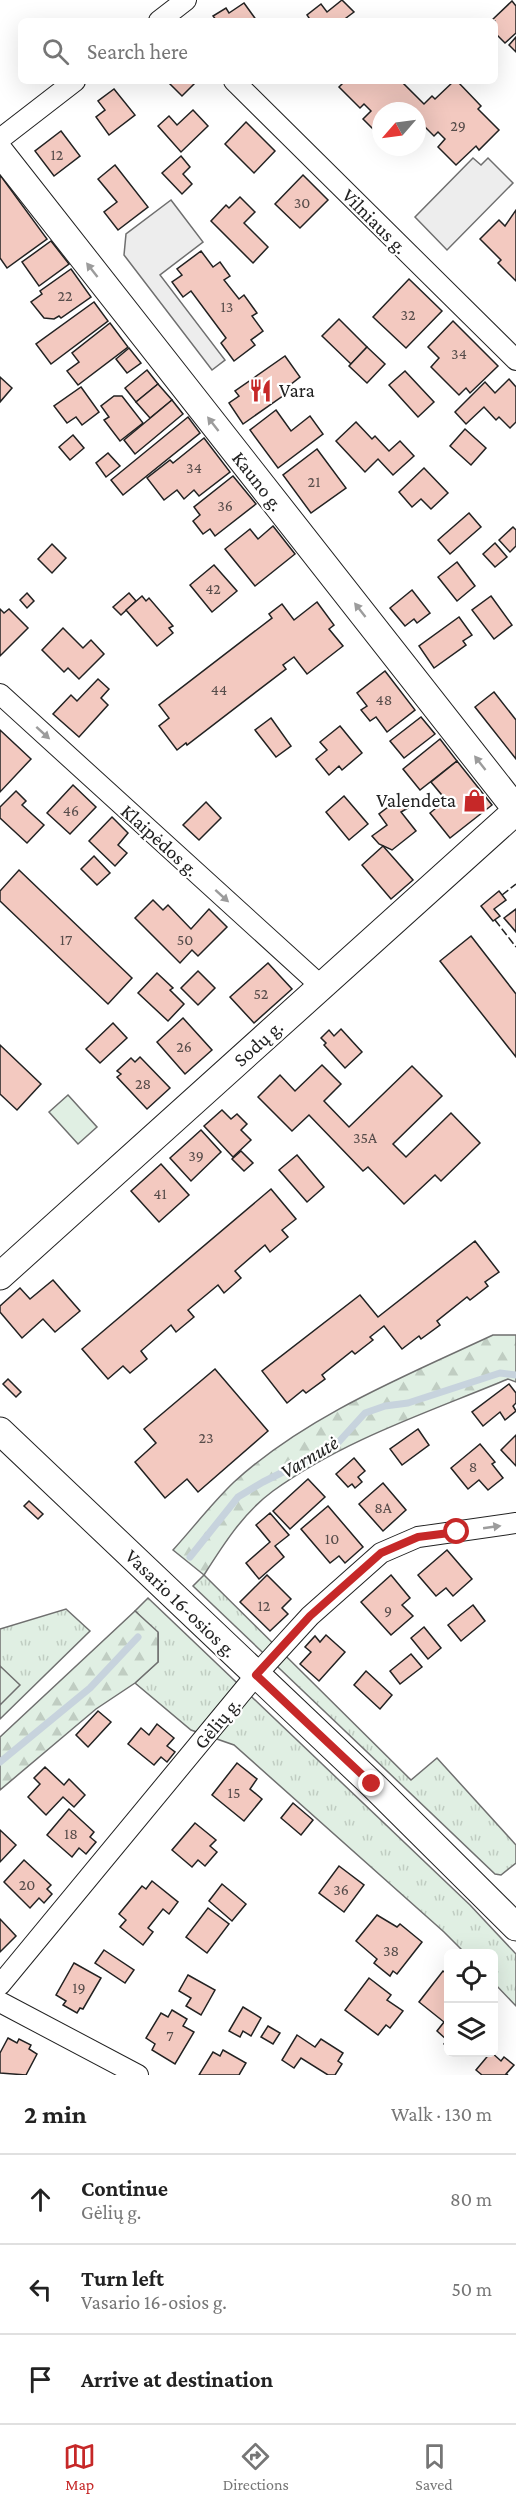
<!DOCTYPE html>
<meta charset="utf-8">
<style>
body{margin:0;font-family:"Crimson Pro",serif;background:#f2f2f2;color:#222}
.controls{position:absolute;right:18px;bottom:18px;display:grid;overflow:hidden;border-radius:9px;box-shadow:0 6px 24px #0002}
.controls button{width:54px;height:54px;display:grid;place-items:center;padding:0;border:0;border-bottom:2px solid #e0e0e0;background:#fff;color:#222;font:30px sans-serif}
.compass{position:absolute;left:372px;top:102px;width:54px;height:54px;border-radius:50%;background:#fff;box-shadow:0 6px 24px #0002;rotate:242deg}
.stop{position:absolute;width:18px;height:18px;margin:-14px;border:4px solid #c62828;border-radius:50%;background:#fff}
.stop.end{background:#c62828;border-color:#fff;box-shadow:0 2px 6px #0008}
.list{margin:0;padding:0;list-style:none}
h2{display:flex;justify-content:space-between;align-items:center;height:78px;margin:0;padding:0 24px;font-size:26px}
h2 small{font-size:20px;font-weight:400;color:#767676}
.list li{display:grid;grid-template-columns:39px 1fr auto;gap:18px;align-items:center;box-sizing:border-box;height:90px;padding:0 24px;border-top:2px solid #e0e0e0}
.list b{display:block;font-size:22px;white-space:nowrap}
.list p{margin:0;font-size:20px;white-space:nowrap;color:#767676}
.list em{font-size:20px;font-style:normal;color:#767676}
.icon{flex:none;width:33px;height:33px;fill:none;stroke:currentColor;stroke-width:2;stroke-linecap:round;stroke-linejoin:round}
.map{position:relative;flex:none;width:516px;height:2075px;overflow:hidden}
.search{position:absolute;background:#fff;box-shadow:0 6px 24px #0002;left:18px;right:18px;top:18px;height:66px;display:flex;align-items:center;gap:15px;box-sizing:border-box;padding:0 21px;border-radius:9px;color:#767676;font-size:22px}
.sheet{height:348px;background:#fff}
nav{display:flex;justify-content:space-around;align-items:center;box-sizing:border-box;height:84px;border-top:2px solid #e0e0e0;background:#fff;font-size:16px;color:#767676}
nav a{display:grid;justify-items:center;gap:3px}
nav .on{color:#c62828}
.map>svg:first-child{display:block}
.grass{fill:url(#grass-tufts);stroke:#6f6f6f;stroke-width:1.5}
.forest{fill:url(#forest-firs);stroke:#6f6f6f;stroke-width:1.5}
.park{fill:#e0efe3;stroke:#6f6f6f;stroke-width:1.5}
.parking{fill:#ededed;stroke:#6f6f6f;stroke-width:1.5}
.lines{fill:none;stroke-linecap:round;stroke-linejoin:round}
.stream{stroke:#c7d3dd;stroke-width:7}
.building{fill:#f3c9c0;stroke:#222;stroke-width:1.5}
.street-casing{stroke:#222;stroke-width:22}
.secondary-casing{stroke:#222;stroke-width:29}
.street{stroke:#fff;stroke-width:20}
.secondary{stroke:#fff;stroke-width:27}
.fence{stroke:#222;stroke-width:1.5;stroke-dasharray:8 3;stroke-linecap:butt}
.oneway{fill:#9c9c9c}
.route{stroke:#c62828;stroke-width:8}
.labels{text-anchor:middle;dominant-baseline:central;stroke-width:4.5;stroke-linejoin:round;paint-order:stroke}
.number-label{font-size:16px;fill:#564c4a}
.street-label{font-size:20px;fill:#222;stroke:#fff}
.poi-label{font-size:20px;fill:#222;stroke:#fff;text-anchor:start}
.water-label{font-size:21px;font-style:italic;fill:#222;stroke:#fff}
</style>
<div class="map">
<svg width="516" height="2075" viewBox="0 0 516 2075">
<defs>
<pattern id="grass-tufts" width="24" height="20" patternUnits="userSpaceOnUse" patternTransform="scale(1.5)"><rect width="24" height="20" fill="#e0efe3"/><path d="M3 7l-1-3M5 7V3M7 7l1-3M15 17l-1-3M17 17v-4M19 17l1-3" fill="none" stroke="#c0cdc2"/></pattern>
<pattern id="forest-firs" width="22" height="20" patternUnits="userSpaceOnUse" patternTransform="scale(1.5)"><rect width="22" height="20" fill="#e0efe3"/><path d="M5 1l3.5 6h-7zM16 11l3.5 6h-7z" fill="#c0cdc2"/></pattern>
</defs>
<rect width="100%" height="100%" fill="#fff"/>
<g class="grass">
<path d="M204,1575L411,1780L437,1758L516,1845V1863L501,1875L495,1874L193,1586Z"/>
<path d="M148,1598L470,1905L516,1954V2006L494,1983V1954L465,1953L444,1932L234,1745L191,1730L135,1683L158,1662V1633L135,1611Z"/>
<path d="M66,1609L90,1631L0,1719V1629Z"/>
</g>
<g class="forest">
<path d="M493,1335H516V1382L508,1379C429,1412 343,1440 273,1491C244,1512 223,1545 204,1575L173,1550C193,1528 212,1503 234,1482C306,1416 405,1376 493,1335Z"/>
<path d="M135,1611L158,1632V1662L135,1683L96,1709L0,1790V1737Z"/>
</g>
<g class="park">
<path d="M68,1095L97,1127L78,1144L49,1112Z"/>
<path d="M0,1666L20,1685L0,1705Z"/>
</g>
<g class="parking">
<path d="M473,158L481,165L488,158L513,183L447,250L415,217Z"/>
<path d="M171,200L203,242L160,275L225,360L212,370L124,255L126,234Z"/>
</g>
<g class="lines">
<g class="stream">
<path d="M190,1557L238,1497L263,1482L335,1446L365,1413L385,1406L408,1403L500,1373L516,1375"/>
<path d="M0,1762L90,1688L138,1637"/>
</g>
</g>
<g class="building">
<path d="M342,0L354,12L342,21H311L307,15L321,4L327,12Z"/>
<path d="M512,1L516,6V33L505,43L495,33V21H491Z"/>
<path d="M244,3L257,21H217L213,16L226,8L229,13Z"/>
<path d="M516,37V52L509,45Z"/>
<path d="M167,81H197L182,96Z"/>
<path d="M345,81H406L403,83L424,104L432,96L435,99L454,81H457L481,106L478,109L499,130L479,150L476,146L456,165L438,147L445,139L438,132L434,136L417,119V111H381V137L363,119L371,111L364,104L360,108L339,87Z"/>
<path d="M114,89L135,115L109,135L96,117L105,110L98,101Z"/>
<path d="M193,110L208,126L181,152L158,126L169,116L177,125Z"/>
<path d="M246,122L275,151L254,173L225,144Z"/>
<path d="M61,131L80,156L54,176L35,151Z"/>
<path d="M181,156L190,167L183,174L192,184L182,194L162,173Z"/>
<path d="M115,165L148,207L118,230L104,212L117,202L98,179Z"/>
<path d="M0,175L47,239L7,268L0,258Z"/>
<path d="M303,175L328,200L300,228L275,204Z"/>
<path d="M240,197L255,212L244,223L268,247L253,263L211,221L226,205L229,208Z"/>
<path d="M516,210V281L498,263L501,260L480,239L499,220L505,226Z"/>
<path d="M51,241L69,264L39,286L22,262Z"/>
<path d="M201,251L213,267L220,262L230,276L224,280L239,299L244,295L257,313L252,316L263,331L251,340L255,345L234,361L221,343L226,338L191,291L183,297L172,282L182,275L177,269Z"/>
<path d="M71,269L91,297L61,318L59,316L54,319L44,318L31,302L42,294L40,291Z"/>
<path d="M409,279L442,311L406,348L373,317Z"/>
<path d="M94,302L108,321L51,364L36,344Z"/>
<path d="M339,319L367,347L351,364L322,336Z"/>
<path d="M453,321L498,366L470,393L466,388L459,395L431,367L439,358L428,347Z"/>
<path d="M110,323L128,347L78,385L67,371L79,362L72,353Z"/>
<path d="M367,347L385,364L367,383L349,366Z"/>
<path d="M129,348L141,363L127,373L116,359Z"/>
<path d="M285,356L300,377L285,389L287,393L243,424L229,403L239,396L235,391Z"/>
<path d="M147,370L158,384L136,402L125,388Z"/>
<path d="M405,371L434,402L418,417L389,385Z"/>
<path d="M0,377L12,388L0,402Z"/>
<path d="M509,379L516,387V422L510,428L499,417L496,420L484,407L466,424L455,412L485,382L495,393Z"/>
<path d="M158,384L172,400L150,418L136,402Z"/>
<path d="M81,387L99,412L82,425L76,417L67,423L54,406Z"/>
<path d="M114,396H122L143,423L120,441L104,420L109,417L101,406Z"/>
<path d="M172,400L183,414L135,454L124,440Z"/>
<path d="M276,410L291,431L310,416L323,434L278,468L250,430Z"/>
<path d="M188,417L200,433L123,495L111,480Z"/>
<path d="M356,422L372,439L375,436L389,451L400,441L414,456L393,475L378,459L365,472L336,441Z"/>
<path d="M465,429L486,448L471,465L450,446Z"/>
<path d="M73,435L84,448L70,460L59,447Z"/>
<path d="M204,438L230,472L199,496L194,490L184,499L177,490L164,500L147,478L170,460L173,463Z"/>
<path d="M317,449L346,488L311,513L283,475Z"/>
<path d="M108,453L120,466L106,477L96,463Z"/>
<path d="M424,468L448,493L431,509L421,499L412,507L399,492Z"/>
<path d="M233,476L256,504L215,536L210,529L203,534L193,521L200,515L194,507Z"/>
<path d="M469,513L481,527L450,554L438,540Z"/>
<path d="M273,526L295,554L255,586L225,549L250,529L258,539Z"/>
<path d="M513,527L516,530V546L510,552L499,540Z"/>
<path d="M495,543L507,557L495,567L483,554Z"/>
<path d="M52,544L66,558L52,573L38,559Z"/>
<path d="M457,562L475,586L457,601L438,577Z"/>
<path d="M214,565L237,591L212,612L190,585Z"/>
<path d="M412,590L430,613L417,623L414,619L405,626L390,608Z"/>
<path d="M27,593L34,601L27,608L20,600Z"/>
<path d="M129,593L136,601L121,615L113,607Z"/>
<path d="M142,596L146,601L149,598L173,626L169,628L173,633L157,646L126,610Z"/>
<path d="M491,596L512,625L494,639L472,610Z"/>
<path d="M317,602L334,625L329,629L343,646L307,674L294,657L283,665L286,669L187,745L186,743L177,750L159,726L169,718L159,705L272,618L269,614L282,604L294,620Z"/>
<path d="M0,609L4,613L9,609L28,628L0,656Z"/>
<path d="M459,617L472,635L463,641L466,645L434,668L419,646Z"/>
<path d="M63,628L83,648L91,640L104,654L79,679L68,668L64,672L42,650Z"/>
<path d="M385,671L415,710L387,732L376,717L370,721L361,710L367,706L357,693Z"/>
<path d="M98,679L109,689L101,698L108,705L79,737L53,714L71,695L77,701Z"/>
<path d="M494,692L516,720V759L475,707Z"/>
<path d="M421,717L435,734L404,758L390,741Z"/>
<path d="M271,718L291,746L276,757L255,730Z"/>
<path d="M340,726L362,753L342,770L339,766L329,775L316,759L327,750L320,742Z"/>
<path d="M0,730L31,759L0,792Z"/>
<path d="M440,739L457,761L420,790L403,769Z"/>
<path d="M457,761L492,805L450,838L430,813L446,800L431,782Z"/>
<path d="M73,785L96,807L70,834L47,813Z"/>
<path d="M16,791L26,801L22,805L44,825L27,843L0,818V807Z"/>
<path d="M344,796L368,824L349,840L326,812Z"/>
<path d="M400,798L408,808L401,812L416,831L392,850L379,844L372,836L387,825L379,814Z"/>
<path d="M206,802L221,818L199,840L183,825Z"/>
<path d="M112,817L128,833L118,845L127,853L115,866L89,841Z"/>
<path d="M383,846L413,880L391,899L362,865Z"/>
<path d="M94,856L110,873L97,885L81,869Z"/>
<path d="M19,870L132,978L108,1004L0,901V891Z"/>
<path d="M499,891L506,900L494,909L500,916L493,921L481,906Z"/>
<path d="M153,900L163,910L168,905L191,929L209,909L227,927L198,956L192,950L180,963L135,918Z"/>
<path d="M516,909V932L504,918Z"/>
<path d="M471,936L516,994V1057L440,961Z"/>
<path d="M268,963L292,989L254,1023L230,997Z"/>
<path d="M198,971L215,988L198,1005L181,988Z"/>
<path d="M157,973L173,988L170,990L184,1004L168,1021L138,993Z"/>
<path d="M183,1018L212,1050L185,1074L157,1042Z"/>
<path d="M113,1023L127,1038L100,1063L86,1049Z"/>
<path d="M341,1029L362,1052L345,1068L324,1045L326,1043L321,1038L329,1030L334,1036Z"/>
<path d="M0,1045L41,1084L17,1110L0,1094Z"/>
<path d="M140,1057L170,1088L147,1109L117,1077L121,1074L117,1071L131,1058L135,1062Z"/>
<path d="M322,1065L341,1084L324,1101L349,1127L412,1066L442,1096L393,1144L406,1157L451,1113L480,1143L441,1181L435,1175L404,1204L368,1167L363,1171L309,1115L292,1131L258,1097L280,1075L295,1091Z"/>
<path d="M222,1110L231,1119L237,1114L247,1124L241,1130L251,1140L233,1157L204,1126Z"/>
<path d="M201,1130L221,1152L191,1181L170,1158Z"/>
<path d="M241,1151L253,1163L244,1171L232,1159Z"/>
<path d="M297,1155L324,1187L307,1202L279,1170Z"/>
<path d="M161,1164L189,1195L159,1222L131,1191Z"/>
<path d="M271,1189L296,1219L282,1230L288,1237L270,1252L265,1245L235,1271L241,1278L224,1293L218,1285L188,1310L194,1317L176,1332L171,1325L141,1351L147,1359L130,1373L123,1366L108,1379L82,1349Z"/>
<path d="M475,1241L499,1272L485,1282L488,1286L470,1300L467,1297L437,1321L440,1325L421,1339L419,1336L402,1349L384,1326L370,1337L373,1340L355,1354L352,1351L322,1375L325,1379L306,1393L303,1390L287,1403L262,1371L360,1295L378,1317Z"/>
<path d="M53,1280L80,1311L55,1332L43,1319L22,1338L0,1312V1306L20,1288L30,1299Z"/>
<path d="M215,1369L268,1431L198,1492L187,1479L165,1498L135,1462L156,1443L144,1429Z"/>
<path d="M8,1379L21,1392L16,1397L3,1384Z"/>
<path d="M509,1384L516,1393V1403L513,1406L516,1411L505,1420L500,1412L483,1426L472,1412Z"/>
<path d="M418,1429L429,1445L402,1465L390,1449Z"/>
<path d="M516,1435V1466L501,1450Z"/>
<path d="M480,1444L495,1462L492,1464L503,1478L488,1490L479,1480L468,1489L451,1468Z"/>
<path d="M354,1458L365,1471L358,1477L362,1482L355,1488L352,1484L348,1487L336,1474Z"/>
<path d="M308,1479L325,1497L290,1529L273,1511Z"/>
<path d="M383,1483L406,1510L383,1531L359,1504Z"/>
<path d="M29,1501L43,1514L38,1519L24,1506Z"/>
<path d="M328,1506L363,1547L345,1563L339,1556L330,1563L301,1529Z"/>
<path d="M270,1513L289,1535L275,1546L284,1557L259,1579L246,1563L270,1542L256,1525Z"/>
<path d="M447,1550L472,1579L453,1596L446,1588L436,1596L418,1575Z"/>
<path d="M267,1575L291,1599L282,1608L288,1614L270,1631L240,1602Z"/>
<path d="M391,1575L410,1598L402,1605L413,1616L391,1635L361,1602Z"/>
<path d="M473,1605L485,1621L461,1641L448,1625Z"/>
<path d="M424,1627L441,1648L428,1659L411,1638Z"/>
<path d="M326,1635L345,1652L319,1681L300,1664L311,1652L305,1647L315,1636L320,1642Z"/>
<path d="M411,1654L422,1667L400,1684L390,1671Z"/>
<path d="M366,1671L392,1695L380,1709L354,1685Z"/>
<path d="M98,1711L111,1722L88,1747L76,1735Z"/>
<path d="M157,1724L174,1738L167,1746L175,1752L167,1762L161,1757L154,1765L128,1744L141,1728L149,1735Z"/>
<path d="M237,1763L257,1779L250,1789L262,1799L244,1821L212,1795Z"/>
<path d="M45,1767L64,1785L69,1779L85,1795L74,1807L63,1797L46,1815L28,1797L40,1784L34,1778Z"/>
<path d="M293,1803L313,1820L301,1835L281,1818Z"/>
<path d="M69,1809L94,1832L90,1837L96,1842L86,1854L79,1848L72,1857L47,1835Z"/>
<path d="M195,1823L216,1840L210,1846L217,1852L205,1866L198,1860L192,1867L172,1850Z"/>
<path d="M0,1830L16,1845L0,1862Z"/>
<path d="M24,1860L51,1885L47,1889L52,1894L44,1903L39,1898L30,1908L4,1882Z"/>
<path d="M339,1866L364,1885L344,1912L319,1893Z"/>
<path d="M152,1881L178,1902L169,1914L163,1909L148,1928L153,1932L143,1945L120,1927L126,1920L119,1914L142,1886L146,1889Z"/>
<path d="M222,1884L246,1904L232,1921L209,1901Z"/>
<path d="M208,1908L229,1924L207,1953L186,1937Z"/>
<path d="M377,1915L397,1927L400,1924L422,1942L397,1974L393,1971L390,1976L374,1963L377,1959L356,1941Z"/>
<path d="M0,1919L16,1936L0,1952Z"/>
<path d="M104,1950L134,1970L125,1983L95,1963Z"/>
<path d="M74,1963L101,1978L83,2009L80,2008L77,2013L63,2005L66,2001L56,1995Z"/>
<path d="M443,1971L448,1975V2048L444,2044L447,2040L437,2031L444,2022L419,2002Z"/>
<path d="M188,1975L215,1990L201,2015L186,2006L191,1998L179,1991Z"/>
<path d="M369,1978L391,1995L387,2000L403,2011L390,2028L386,2025L378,2035L345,2010Z"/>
<path d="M243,2007L261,2018L251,2036L243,2031L240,2037L229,2031Z"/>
<path d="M172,2010L187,2019L183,2026L194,2032L175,2064L152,2050L155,2044L146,2038L161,2013L168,2017Z"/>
<path d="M268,2026L280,2033L273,2044L261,2037Z"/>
<path d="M297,2035L315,2047L321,2039L343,2053L338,2061L342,2064L335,2075H328L301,2058L294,2068L282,2060Z"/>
<path d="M8,2038L17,2043L19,2039L31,2045L29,2049L37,2054L26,2075L0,2073V2053Z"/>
<path d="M223,2050L246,2063L239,2075H199L213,2052L220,2056Z"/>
<path d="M491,2052L501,2061L504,2057L514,2065L506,2074L508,2075H482L476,2070Z"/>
</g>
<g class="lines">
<defs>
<g id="street">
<path d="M159,21L186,0"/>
<path d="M234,81L516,360"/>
<path d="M0,139L75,81"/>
<path d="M0,694L321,986"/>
<path d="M0,1985L256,1675L310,1616L381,1553L418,1537L516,1523"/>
<path d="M0,2002L138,2075"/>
</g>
<g id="secondary">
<path d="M0,152L516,809"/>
<path d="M0,1276L516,811"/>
<path d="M0,1431L372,1784L516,1927"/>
</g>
</defs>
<use href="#street" class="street-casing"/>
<use href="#secondary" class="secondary-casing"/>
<use href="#street" class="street"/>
<use href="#secondary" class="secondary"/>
<g class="fence">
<path d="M502,895L516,884"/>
<path d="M495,920L516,947"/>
</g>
</g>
<defs><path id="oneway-solid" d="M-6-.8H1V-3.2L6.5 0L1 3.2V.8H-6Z" transform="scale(1.5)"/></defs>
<g class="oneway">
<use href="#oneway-solid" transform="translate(92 270) rotate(-128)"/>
<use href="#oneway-solid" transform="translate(213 424) rotate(-128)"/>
<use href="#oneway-solid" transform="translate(360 610) rotate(-128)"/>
<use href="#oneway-solid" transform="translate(43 733) rotate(42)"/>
<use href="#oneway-solid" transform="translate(480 763) rotate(-128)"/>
<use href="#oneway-solid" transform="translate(222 896) rotate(42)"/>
<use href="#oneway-solid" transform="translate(492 1527) rotate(-8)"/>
</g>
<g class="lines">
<path class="route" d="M372,1784L256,1675L310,1616L381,1553L418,1537L457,1532"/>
</g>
<defs>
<symbol id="restaurant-bare" viewBox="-9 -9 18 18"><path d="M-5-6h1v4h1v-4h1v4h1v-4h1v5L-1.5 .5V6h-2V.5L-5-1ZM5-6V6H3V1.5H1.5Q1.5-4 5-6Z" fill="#c62828" stroke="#fff" stroke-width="2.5" paint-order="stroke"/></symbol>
<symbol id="shop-bare" viewBox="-9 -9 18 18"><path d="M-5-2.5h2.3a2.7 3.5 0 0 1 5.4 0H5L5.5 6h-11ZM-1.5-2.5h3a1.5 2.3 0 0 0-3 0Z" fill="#c62828" stroke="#fff" stroke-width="2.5" paint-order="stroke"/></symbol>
</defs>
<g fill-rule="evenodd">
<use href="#restaurant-bare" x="244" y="374" width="33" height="33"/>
<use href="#shop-bare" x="458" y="784" width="33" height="33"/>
</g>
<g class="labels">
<g class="number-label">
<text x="458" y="125">29</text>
<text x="57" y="154">12</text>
<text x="302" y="202">30</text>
<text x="65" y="295">22</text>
<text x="227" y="306">13</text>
<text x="408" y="314">32</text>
<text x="459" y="353">34</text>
<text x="194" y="467">34</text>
<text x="314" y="481">21</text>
<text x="225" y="505">36</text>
<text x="213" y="588">42</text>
<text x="219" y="689">44</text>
<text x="384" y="699">48</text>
<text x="71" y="810">46</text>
<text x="66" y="939">17</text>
<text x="185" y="939">50</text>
<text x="261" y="993">52</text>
<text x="184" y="1046">26</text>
<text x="143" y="1083">28</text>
<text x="365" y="1137">35A</text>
<text x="196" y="1155">39</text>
<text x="160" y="1193">41</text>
<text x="206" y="1437">23</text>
<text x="473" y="1466">8</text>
<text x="383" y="1507">8A</text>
<text x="332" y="1538">10</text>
<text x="264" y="1605">12</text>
<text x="388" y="1610">9</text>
<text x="234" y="1792">15</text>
<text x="71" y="1833">18</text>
<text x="27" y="1884">20</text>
<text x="341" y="1889">36</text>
<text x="391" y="1950">38</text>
<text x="79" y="1987">19</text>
<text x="170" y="2035">7</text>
</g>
<g class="street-label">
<text transform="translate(375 221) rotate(45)">Vilniaus g.</text>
<text transform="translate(258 481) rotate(52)">Kauno g.</text>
<text transform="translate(160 840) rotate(42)">Klaipėdos g.</text>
<text transform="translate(258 1043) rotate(-42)">Sodų g.</text>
<text transform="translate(181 1603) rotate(44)">Vasario 16-osios g.</text>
<text transform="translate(217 1723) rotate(-50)">Gėlių g.</text>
</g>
<g class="poi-label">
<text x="279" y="390">Vara</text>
<text x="456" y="800" text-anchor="end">Valendeta</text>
</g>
<g class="water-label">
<text transform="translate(309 1457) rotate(-31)">Varnutė</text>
</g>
</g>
</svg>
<div class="controls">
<button><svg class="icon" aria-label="locate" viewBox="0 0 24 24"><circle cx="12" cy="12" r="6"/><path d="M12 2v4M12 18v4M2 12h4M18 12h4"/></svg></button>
<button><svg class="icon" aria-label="layers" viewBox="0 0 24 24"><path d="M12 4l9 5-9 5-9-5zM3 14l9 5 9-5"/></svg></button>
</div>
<svg class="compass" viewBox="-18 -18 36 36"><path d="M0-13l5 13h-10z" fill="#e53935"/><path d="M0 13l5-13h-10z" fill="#767676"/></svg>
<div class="stop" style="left:457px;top:1532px"></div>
<div class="stop end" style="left:372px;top:1784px"></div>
<div class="search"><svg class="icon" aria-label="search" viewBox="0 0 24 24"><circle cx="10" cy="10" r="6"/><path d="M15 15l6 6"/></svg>Search here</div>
</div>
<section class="sheet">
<h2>2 min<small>Walk · 130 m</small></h2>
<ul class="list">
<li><svg class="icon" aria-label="ahead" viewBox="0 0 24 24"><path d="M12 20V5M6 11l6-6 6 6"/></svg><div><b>Continue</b><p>Gėlių g.</p></div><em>80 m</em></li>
<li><svg class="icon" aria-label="left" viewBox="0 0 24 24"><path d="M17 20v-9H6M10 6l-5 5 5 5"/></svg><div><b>Turn left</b><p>Vasario 16-osios g.</p></div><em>50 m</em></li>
<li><svg class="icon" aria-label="arrive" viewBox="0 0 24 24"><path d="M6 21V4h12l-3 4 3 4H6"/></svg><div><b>Arrive at destination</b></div></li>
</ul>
</section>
<nav>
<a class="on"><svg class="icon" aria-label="map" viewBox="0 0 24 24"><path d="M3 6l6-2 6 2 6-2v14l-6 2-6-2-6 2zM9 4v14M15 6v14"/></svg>Map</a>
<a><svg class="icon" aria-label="directions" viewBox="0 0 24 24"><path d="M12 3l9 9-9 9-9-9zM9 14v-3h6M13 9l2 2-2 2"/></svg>Directions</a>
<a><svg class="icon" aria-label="saved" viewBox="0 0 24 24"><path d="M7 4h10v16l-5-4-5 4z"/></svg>Saved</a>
</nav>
